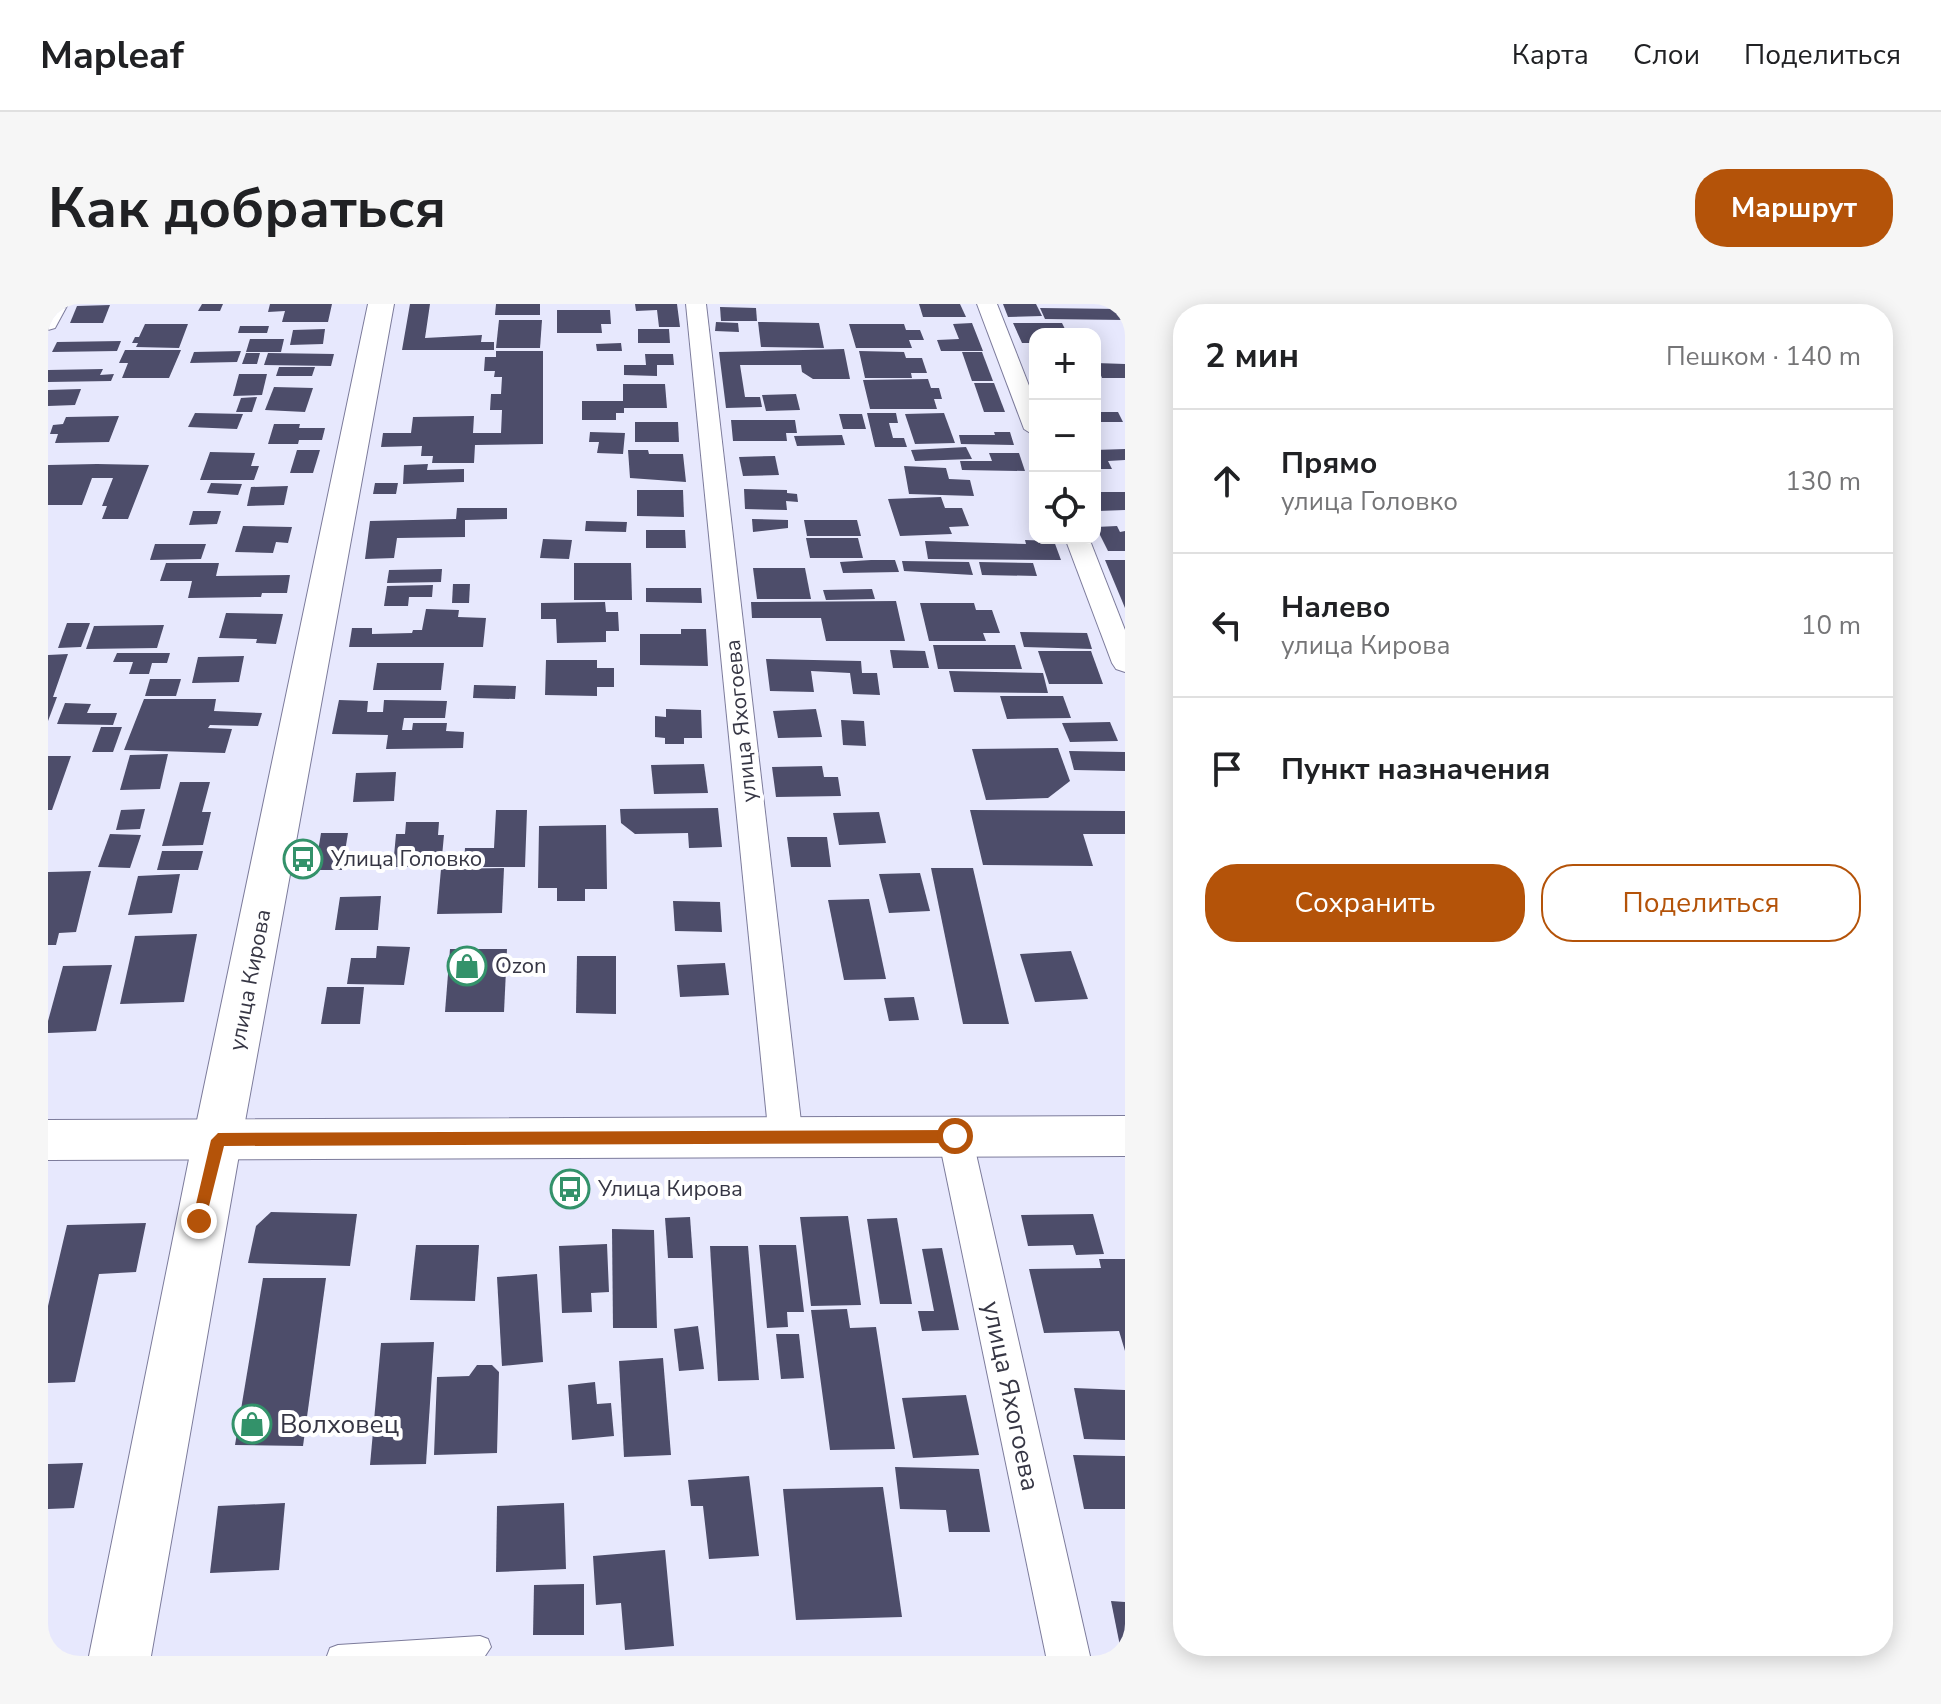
<!DOCTYPE html>
<html lang="ru">
<meta charset="utf-8">
<style>
body{margin:0;font-family:"Nunito Sans",sans-serif;background:#f6f6f6;color:#202124}
.controls{position:absolute;right:24px;top:24px;display:grid;overflow:hidden;border-radius:16px;box-shadow:0 4px 20px #0003}
.controls button{width:72px;height:72px;display:grid;place-items:center;padding:0;border:0;border-bottom:2px solid #e0e0e0;background:#fff;color:#202124;font:40px sans-serif}
.stop{position:absolute;width:24px;height:24px;margin:-18px;border:6px solid #b45309;border-radius:50%;background:#fff}
.stop.end{background:#b45309;border-color:#fff;box-shadow:0 2px 8px #0008}
.list{margin:0;padding:0;list-style:none}
h2{display:flex;justify-content:space-between;align-items:center;height:104px;margin:0;padding:0 32px;font-size:34px}
h2 small{font-size:26px;font-weight:400;color:#757577}
.list li{display:grid;grid-template-columns:52px 1fr auto;gap:24px;align-items:center;box-sizing:border-box;height:144px;padding:0 32px;border-top:2px solid #e0e0e0}
.list b{display:block;font-size:30px;white-space:nowrap}
.list p{margin:0;font-size:26px;white-space:nowrap;color:#757577}
.list em{font-size:26px;font-style:normal;color:#757577}
.actions{display:flex;gap:16px;padding:24px 32px}
.actions a{flex:1;padding:18px 0;border:2px solid #b45309;border-radius:32px;text-align:center;font-size:28px;color:#b45309}
.actions .main{background:#b45309;color:#fff}
.icon{flex:none;width:44px;height:44px;fill:none;stroke:currentColor;stroke-width:2;stroke-linecap:round;stroke-linejoin:round}
.map{position:relative;flex:none;width:1077px;height:1352px;overflow:hidden;border-radius:32px}
header{display:flex;align-items:center;gap:48px;box-sizing:border-box;height:112px;padding:0 40px;background:#fff;border-bottom:2px solid #e0e0e0}
header strong{font-size:38px}
nav{display:flex;gap:44px;margin-inline-start:auto;font-size:28px}
.intro{display:flex;align-items:center;justify-content:space-between;box-sizing:border-box;height:192px;padding:0 48px}
h1{margin:0;font-size:56px}
.button{padding:20px 36px;border-radius:32px;background:#b45309;color:#fff;font-size:28px;font-weight:700}
main{display:flex;gap:48px;padding:0 48px}
aside{flex:1;background:#fff;border-radius:32px;box-shadow:0 4px 20px #0003}
.map>svg:first-child{display:block}
.building{fill:#4d4d6a}
.lines{fill:none;stroke-linecap:round;stroke-linejoin:round}
.service-casing{stroke:#7c7b9b;stroke-width:2}
.minor-casing{stroke:#7c7b9b;stroke-width:2}
.tertiary-casing{stroke:#7c7b9b;stroke-width:2}
.secondary-casing{stroke:#7c7b9b;stroke-width:2}
.service{fill:#fff;fill-rule:evenodd}
.minor{fill:#fff;fill-rule:evenodd}
.tertiary{fill:#fff;fill-rule:evenodd}
.secondary{fill:#fff;fill-rule:evenodd}
.route{fill:#b45309}
.labels{text-anchor:middle;dominant-baseline:central;stroke-width:8;stroke-linejoin:round;paint-order:stroke}
.street-label{font-size:22px;fill:#363644;stroke:#fff}
.poi-label{font-size:22px;fill:#363644;stroke:#fff;text-anchor:start}
.near-street-label{font-size:26px;fill:#363644;stroke:#fff}
.near-poi-label{font-size:26px;fill:#363644;stroke:#fff;text-anchor:start}
</style>
<header>
<strong>Mapleaf</strong>
<nav><a>Карта</a><a>Слои</a><a>Поделиться</a></nav>
</header>
<div class="intro"><h1>Как добраться</h1><a class="button">Маршрут</a></div>
<main>
<div class="map">
<svg width="1077" height="1352" viewBox="0 0 1077 1352">
<rect width="100%" height="100%" fill="#e7e8fd"/>
<g class="building">
<path d="M154,0H175L172,7H150Z"/>
<path d="M222,0H284L280,18H234L237,7L220,8Z"/>
<path d="M362,0H382L377,34L434,31L433,38H446V46H354Z"/>
<path d="M448,0H492V11H447Z"/>
<path d="M587,0H629L632,23H611L609,6L588,7Z"/>
<path d="M871,0H912L918,13H875Z"/>
<path d="M955,0H988L994,12L960,13Z"/>
<path d="M62,1L55,19H22L29,2Z"/>
<path d="M672,3L708,4L709,17H673Z"/>
<path d="M992,4L1072,5L1077,16L997,15Z"/>
<path d="M509,6H562L563,20H553L554,29H509Z"/>
<path d="M451,16H494L492,44H448Z"/>
<path d="M668,18L690,19L691,28L667,27Z"/>
<path d="M710,18L771,19L776,44L713,43Z"/>
<path d="M924,19L935,47H893L889,36L911,35L905,20Z"/>
<path d="M965,19H1014L1017,25H1029L1031,30H987V39H974Z"/>
<path d="M97,20H140L131,44L88,43L90,39H84L87,33H91Z"/>
<path d="M801,20H856L858,26H872L876,36H861L864,44H808Z"/>
<path d="M192,22H221L219,29H190Z"/>
<path d="M277,25L275,40L242,41L245,26Z"/>
<path d="M590,25H621L622,39H590Z"/>
<path d="M202,35H236L233,48H198Z"/>
<path d="M73,37L69,47L4,48L9,38Z"/>
<path d="M573,39L574,47H549L548,40Z"/>
<path d="M796,45L802,75H765L754,68L753,61H692L697,93H712L714,103L678,104L671,48Z"/>
<path d="M77,46H133L121,74H74L80,59H71Z"/>
<path d="M193,47L189,58L142,59L146,48Z"/>
<path d="M448,47H495V140L427,141L426,159H384L385,152H373L374,142L333,143L335,129H363L365,113L426,112L425,129H453L454,106H442L443,90H453L454,73H446L447,67H436L437,53H448Z"/>
<path d="M811,47L856,48L858,54H874L879,69H863L864,74H817Z"/>
<path d="M914,48H934L945,77H924Z"/>
<path d="M198,49H212L209,60H194Z"/>
<path d="M220,49L286,50L283,62L216,61Z"/>
<path d="M597,50H625L626,61H609V72L576,71V61H598Z"/>
<path d="M1048,59L1077,60V74H1054Z"/>
<path d="M231,63H267L264,72H228Z"/>
<path d="M55,65L52,71L66,70L63,77L0,78V66Z"/>
<path d="M191,70H219L214,91L185,92Z"/>
<path d="M880,75L883,84H891L894,95H886L889,105H822L815,76Z"/>
<path d="M926,79H946L957,108H936Z"/>
<path d="M575,80H617L619,104H576V109H568V116H534V97H575Z"/>
<path d="M226,83L265,84L257,108L217,106Z"/>
<path d="M33,85L27,101L0,102V86Z"/>
<path d="M748,90L752,106L718,107L714,91Z"/>
<path d="M209,93L204,108H188L193,94Z"/>
<path d="M1047,108H1070L1075,118H1047Z"/>
<path d="M147,109L195,110L189,125L140,123Z"/>
<path d="M819,109H848L850,119H841L845,134H856L859,143H827Z"/>
<path d="M896,109L907,139L867,140L857,110Z"/>
<path d="M791,110H814L818,125H795Z"/>
<path d="M71,112L61,138L7,139L10,130H2L5,121L15,120L18,113Z"/>
<path d="M683,116H747L749,129H738L739,137H685Z"/>
<path d="M587,118H630L631,138H587Z"/>
<path d="M226,120H252L251,124H277L274,136H251L250,140H220Z"/>
<path d="M542,128L577,129L575,150L549,149L551,138H541Z"/>
<path d="M946,128H962L966,141L913,140L911,131H947Z"/>
<path d="M794,131L797,141L749,142L746,132Z"/>
<path d="M918,143L924,155L867,157L863,146Z"/>
<path d="M1077,145V156L1060,157L1064,165H1047V146Z"/>
<path d="M249,146H272L265,169H242Z"/>
<path d="M580,146H600L601,150H635L638,178L582,174Z"/>
<path d="M162,148L207,149L203,162H211L206,176H152Z"/>
<path d="M941,149H971L977,167L914,166L912,157H944Z"/>
<path d="M727,152L731,171L695,172L691,153Z"/>
<path d="M49,160L101,161L80,215H54L59,202H54L65,174H44L34,201H0V161Z"/>
<path d="M380,160L379,166L416,165V178L355,180L356,161Z"/>
<path d="M856,162L898,164L901,175L922,176L926,192L861,190Z"/>
<path d="M163,179L194,180L190,191L159,189Z"/>
<path d="M327,179H350L348,190H325Z"/>
<path d="M240,182L236,201L199,202L203,183Z"/>
<path d="M696,185L739,186V189L749,190L750,198L738,197L739,206L697,205Z"/>
<path d="M589,186H635L636,213L589,212Z"/>
<path d="M1047,188H1077V206L1050,207Z"/>
<path d="M893,193L897,204H914L921,222L901,223L904,230L852,232L840,195Z"/>
<path d="M409,204H459V215L417,216V233L349,234L346,254L317,255L322,217L408,215Z"/>
<path d="M145,207H173L169,220L141,221Z"/>
<path d="M704,215L740,216V224L705,228Z"/>
<path d="M756,216H809L813,232H759Z"/>
<path d="M538,217L579,218L578,228L537,227Z"/>
<path d="M195,222L244,223L240,239L228,238L225,249L187,248Z"/>
<path d="M1069,222L1072,228L1077,227V247H1060L1048,223Z"/>
<path d="M598,226H637L638,244H598Z"/>
<path d="M758,234H810L815,254H762Z"/>
<path d="M495,235L524,236L521,255L492,254Z"/>
<path d="M977,236L1006,237L1013,256L880,255L877,237L978,240Z"/>
<path d="M107,240H158L153,255L102,256Z"/>
<path d="M823,256H847L851,268L795,269L792,258Z"/>
<path d="M1057,256H1077V304Z"/>
<path d="M854,257L921,258L925,271L856,267Z"/>
<path d="M931,258L985,259L989,272L934,271Z"/>
<path d="M118,259H171L168,272L242,271L239,289H214L213,293L140,294L144,277H112Z"/>
<path d="M526,259H583L584,296H526Z"/>
<path d="M705,264H757L763,295H709Z"/>
<path d="M394,265L393,278L339,279L341,266Z"/>
<path d="M405,280H422L421,299H404Z"/>
<path d="M385,281L384,293H361L360,302H336L339,282Z"/>
<path d="M598,284H653L654,299L598,298Z"/>
<path d="M824,285L827,295L778,296L775,286Z"/>
<path d="M848,297L857,337H778L773,314H704L703,298Z"/>
<path d="M557,298L558,308H570L571,327H558V338L509,339L508,315H493V299Z"/>
<path d="M872,299H926L928,306H944L952,329H935L938,337H881Z"/>
<path d="M378,305L411,306L410,313L438,314L435,343H301L304,324H324V330L364,329L365,326H374Z"/>
<path d="M178,309L235,310L228,340L208,339L209,335L171,334Z"/>
<path d="M19,319H42L33,343L10,344Z"/>
<path d="M116,321L109,344L38,345L46,322Z"/>
<path d="M633,325H658L660,362L592,361V330H633Z"/>
<path d="M972,328L1039,329L1044,345L976,343Z"/>
<path d="M885,341H967L974,365H890Z"/>
<path d="M842,346L877,347L881,364H845Z"/>
<path d="M990,347H1043L1055,380H1001Z"/>
<path d="M69,349H122L119,359H104L101,370H81L85,358H65Z"/>
<path d="M20,350L5,393H9L0,417V351Z"/>
<path d="M196,352L191,378L144,379L150,353Z"/>
<path d="M718,355L813,357L814,369H829L832,391L805,390L802,369L763,367L766,388L722,387Z"/>
<path d="M498,356H549V364H566V383H549V392L497,391Z"/>
<path d="M329,359H396L393,386H325Z"/>
<path d="M901,367L995,369L1000,389L906,388Z"/>
<path d="M102,375H133L128,392H97Z"/>
<path d="M426,381L468,382L467,395L425,394Z"/>
<path d="M952,392H1015L1023,414L959,415Z"/>
<path d="M96,395H168L166,407L214,409L210,422L162,421L160,424L184,425L177,449L76,446Z"/>
<path d="M291,396L320,397L319,408H335L336,396L399,397L397,414H356L354,426H364L365,419H399L398,427L416,428L415,444L338,445L340,431L284,430Z"/>
<path d="M17,399L43,400L39,409H69L65,421L9,420Z"/>
<path d="M618,405L653,406L654,434H636V440H617V434L607,433V412L618,413Z"/>
<path d="M768,405L774,433L730,434L725,407Z"/>
<path d="M793,416L816,417L818,442L795,441Z"/>
<path d="M1062,418L1070,437L1022,438L1014,419Z"/>
<path d="M53,423H74L65,448H44Z"/>
<path d="M1010,444L1022,477L1000,494L938,496L924,445Z"/>
<path d="M1021,447L1077,448V467L1026,466Z"/>
<path d="M120,450L112,485L72,486L82,451Z"/>
<path d="M0,452H23L4,506H0Z"/>
<path d="M656,460L660,489L606,490L603,461Z"/>
<path d="M774,462L776,473H790L793,492L728,493L724,463Z"/>
<path d="M348,468L346,497L305,498L308,469Z"/>
<path d="M132,478H162L154,508H163L155,541L114,542Z"/>
<path d="M670,504L674,543L641,544L640,529L587,530L573,519L572,505Z"/>
<path d="M97,505L92,525L68,526L73,506Z"/>
<path d="M448,506H479L477,563H416L417,544H446Z"/>
<path d="M922,506L1077,507V530H1035L1045,562L935,561Z"/>
<path d="M831,508L838,539L791,541L785,509Z"/>
<path d="M358,518H391L390,531H396L393,563H345L348,530H357Z"/>
<path d="M558,521L559,585H537V597H509V584H490L491,522Z"/>
<path d="M273,529H300L294,566H267Z"/>
<path d="M62,530L93,531L82,564L50,563Z"/>
<path d="M739,533H779L783,563H743Z"/>
<path d="M114,547H155L150,566H109Z"/>
<path d="M456,564L454,609L389,610L393,565Z"/>
<path d="M883,564H925L961,720H915Z"/>
<path d="M43,567L28,628L11,629L8,641H0V568Z"/>
<path d="M872,569L882,607L841,609L831,570Z"/>
<path d="M132,570L124,609L80,611L90,572Z"/>
<path d="M333,592L330,626H287L292,593Z"/>
<path d="M821,595L838,675L796,676L780,596Z"/>
<path d="M625,597L672,598L674,628L627,627Z"/>
<path d="M149,630L136,698L72,700L87,632Z"/>
<path d="M329,642L362,643L356,681L299,680L303,654H328Z"/>
<path d="M402,645H459L456,708H397Z"/>
<path d="M1023,647L1040,695L987,698L972,650Z"/>
<path d="M529,652H568V710L528,709Z"/>
<path d="M677,659L681,691L632,693L629,661Z"/>
<path d="M64,661L48,727L0,729V717L15,662Z"/>
<path d="M279,683H316L312,720H273Z"/>
<path d="M866,693L871,716L841,717L836,694Z"/>
<path d="M223,908L309,910L302,962L200,959L208,922Z"/>
<path d="M1045,910L1056,950L1028,951L1025,941L980,942L973,911Z"/>
<path d="M800,912L813,1001L763,1002L752,913Z"/>
<path d="M642,913L645,954H620L617,914Z"/>
<path d="M849,914L864,1000H832L819,915Z"/>
<path d="M98,919L88,968L51,970L27,1078L0,1079V1002L19,921Z"/>
<path d="M564,925L606,926L609,1024H565Z"/>
<path d="M559,940L561,988L543,989L544,1008L514,1009L511,942Z"/>
<path d="M368,941H431L427,997L362,996Z"/>
<path d="M711,941H748L756,1008H739L740,1023L719,1024Z"/>
<path d="M662,942H700L711,1076L670,1077Z"/>
<path d="M894,944L911,1026L874,1027L870,1007H886L874,945Z"/>
<path d="M1051,955H1077V1047L1071,1027L996,1029L981,965L1053,964Z"/>
<path d="M489,970L495,1058L454,1062L449,973Z"/>
<path d="M215,974H278L255,1142L187,1141Z"/>
<path d="M799,1005L802,1024L828,1023L847,1145L782,1146L763,1006Z"/>
<path d="M650,1022L656,1065L631,1067L626,1025Z"/>
<path d="M728,1030H751L756,1074L733,1075Z"/>
<path d="M386,1038L378,1160L322,1161L333,1039Z"/>
<path d="M615,1054L623,1151L576,1153L571,1057Z"/>
<path d="M429,1061H444L451,1068L449,1149L386,1151L389,1073L421,1072Z"/>
<path d="M547,1078L549,1100L563,1099L566,1132L524,1136L520,1081Z"/>
<path d="M1026,1084L1077,1086V1136L1036,1135Z"/>
<path d="M918,1091L931,1151L865,1154L854,1094Z"/>
<path d="M1025,1151L1077,1152V1205H1036Z"/>
<path d="M35,1159L26,1204L0,1205V1160Z"/>
<path d="M847,1163L931,1165L942,1228H901L898,1206L852,1205Z"/>
<path d="M701,1172L711,1252L661,1255L655,1202H643L640,1176Z"/>
<path d="M835,1183L854,1313L748,1316L735,1185Z"/>
<path d="M237,1199L231,1266L162,1269L170,1202Z"/>
<path d="M516,1199L518,1265L448,1268L449,1202Z"/>
<path d="M617,1246L626,1342L577,1346L573,1299L548,1301L545,1252Z"/>
<path d="M536,1280V1331H485L486,1281Z"/>
<path d="M1063,1297L1077,1298V1352H1074Z"/>
</g>
<g class="lines">
<defs>
<path id="service" d="M432,1332L440,1335L443,1343L437,1352H279L282,1344L290,1341Z"/>
<g id="minor">
<path d="M20,0L7,24L0,26V0Z"/>
<path d="M638,0H658L755,835L750,847L738,851L726,847L721,835Z"/>
<path d="M929,0H949L987,97V132L976,125Z"/>
<path d="M1017,234H1041L1077,326V368L1068,365L1064,359Z"/>
<path d="M907,816L919,820L924,832L1042,1352H998L890,832L895,820Z"/>
</g>
<path id="tertiary" d="M1077,812V852L0,856V816Z"/>
<path id="secondary" d="M320,0H346L192,845L103,1352H41L143,845Z"/>
</defs>
<use href="#service" class="service-casing"/>
<use href="#minor" class="minor-casing"/>
<use href="#tertiary" class="tertiary-casing"/>
<use href="#secondary" class="secondary-casing"/>
<use href="#service" class="service"/>
<use href="#minor" class="minor"/>
<use href="#tertiary" class="tertiary"/>
<use href="#secondary" class="secondary"/>
</g>
<path class="route" d="M907,826L914,832L907,839L176,842L156,922H146L144,917L163,836L170,829Z"/>
<defs>
<symbol id="bus-ring" viewBox="-11 -11 22 22"><circle r="9.5" fill="#fff" stroke="#33926a" stroke-width="1.5"/><path d="M-5-6H5V4H4V6H2V4H-2V6H-4V4H-5ZM-3.5-4V0h7V-4ZM-3.5 1.2v1.5H-2V1.2ZM2 1.2v1.5H3.5V1.2Z" fill="#33926a"/></symbol>
<symbol id="shop-ring" viewBox="-11 -11 22 22"><circle r="9.5" fill="#fff" stroke="#33926a" stroke-width="1.5"/><path d="M-5-2.5h2.3a2.7 3.5 0 0 1 5.4 0H5L5.5 6h-11ZM-1.5-2.5h3a1.5 2.3 0 0 0-3 0Z" fill="#33926a"/></symbol>
</defs>
<g fill-rule="evenodd">
<use href="#bus-ring" x="233" y="533" width="44" height="44"/>
<use href="#shop-ring" x="397" y="640" width="44" height="44"/>
<use href="#bus-ring" x="500" y="863" width="44" height="44"/>
<use href="#shop-ring" x="182" y="1098" width="44" height="44"/>
</g>
<g class="labels">
<g class="street-label">
<text transform="translate(693 417) rotate(-96)">улица Яхогоева</text>
<text transform="translate(202 676) rotate(-79)">улица Кирова</text>
</g>
<g class="poi-label">
<text x="283" y="555">Улица Головко</text>
<text x="447" y="662">Ozon</text>
<text x="550" y="885">Улица Кирова</text>
</g>
<g class="near-street-label">
<text transform="translate(963 1092) rotate(78)">улица Яхогоева</text>
</g>
<g class="near-poi-label">
<text x="232" y="1120">Волховец</text>
</g>
</g>
</svg>
<div class="controls">
<button>+</button>
<button>−</button>
<button><svg class="icon" aria-label="locate" viewBox="0 0 24 24"><circle cx="12" cy="12" r="6"/><path d="M12 2v4M12 18v4M2 12h4M18 12h4"/></svg></button>
</div>
<div class="stop" style="left:907px;top:832px"></div>
<div class="stop end" style="left:151px;top:917px"></div>
</div>
<aside>
<h2>2 мин<small>Пешком · 140 m</small></h2>
<ul class="list">
<li><svg class="icon" aria-label="ahead" viewBox="0 0 24 24"><path d="M12 20V5M6 11l6-6 6 6"/></svg><div><b>Прямо</b><p>улица Головко</p></div><em>130 m</em></li>
<li><svg class="icon" aria-label="left" viewBox="0 0 24 24"><path d="M17 20v-9H6M10 6l-5 5 5 5"/></svg><div><b>Налево</b><p>улица Кирова</p></div><em>10 m</em></li>
<li><svg class="icon" aria-label="arrive" viewBox="0 0 24 24"><path d="M6 21V4h12l-3 4 3 4H6"/></svg><div><b>Пункт назначения</b></div></li>
</ul>
<div class="actions"><a class="main">Сохранить</a><a>Поделиться</a></div>
</aside>
</main>
